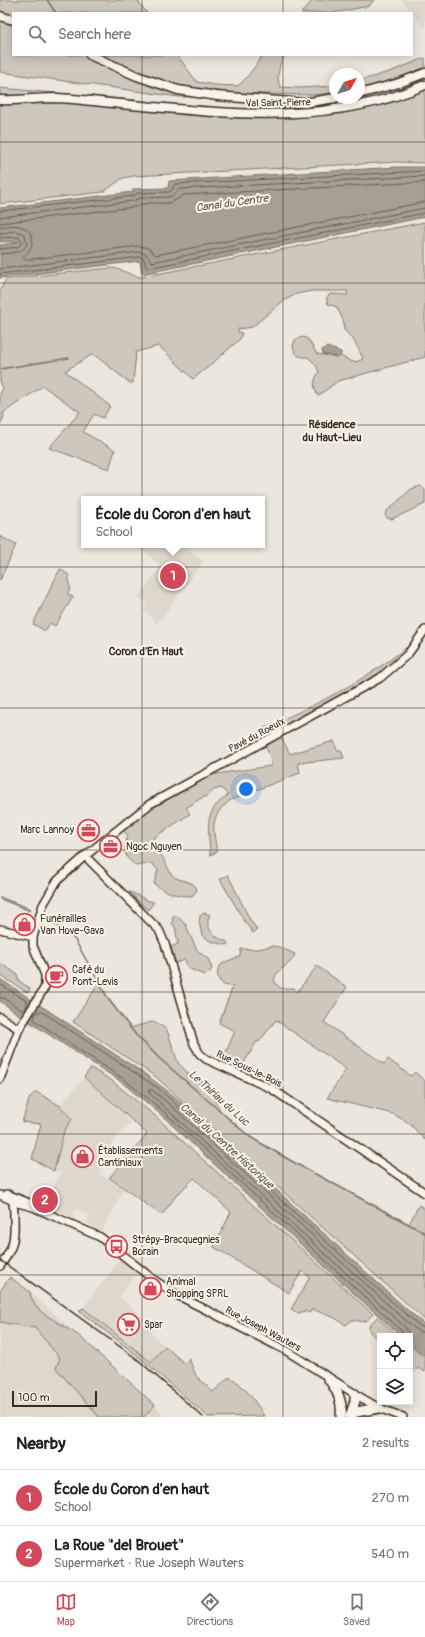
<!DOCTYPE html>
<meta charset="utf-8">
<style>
body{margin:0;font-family:Pangolin,sans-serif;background:#f2f2f2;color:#202124}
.controls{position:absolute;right:12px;bottom:12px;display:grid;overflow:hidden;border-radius:0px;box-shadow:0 2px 10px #0003}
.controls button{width:36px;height:36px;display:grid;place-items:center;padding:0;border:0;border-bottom:1px solid #e0e0e0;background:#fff;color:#202124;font:20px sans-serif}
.compass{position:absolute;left:329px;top:68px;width:36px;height:36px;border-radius:50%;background:#fff;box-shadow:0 2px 10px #0003;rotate:51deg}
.scale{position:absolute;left:12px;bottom:10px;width:85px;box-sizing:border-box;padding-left:4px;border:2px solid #3b2a1e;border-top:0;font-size:11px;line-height:14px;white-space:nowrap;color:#3b2a1e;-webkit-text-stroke:3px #f7f3e8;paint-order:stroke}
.you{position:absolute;left:246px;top:789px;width:14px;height:14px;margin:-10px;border:3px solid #fff;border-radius:50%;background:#1a73e8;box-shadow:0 0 0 6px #1a73e833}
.badge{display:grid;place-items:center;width:26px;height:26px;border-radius:50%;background:#d1495b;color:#fff;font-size:13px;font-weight:700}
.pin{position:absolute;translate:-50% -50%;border:2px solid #fff;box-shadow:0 1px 4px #0006}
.popup{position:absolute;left:81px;top:496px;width:184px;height:52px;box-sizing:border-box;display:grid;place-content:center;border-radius:0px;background:#fff;filter:drop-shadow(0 1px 3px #0005);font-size:13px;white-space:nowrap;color:#757577}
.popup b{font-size:15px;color:#202124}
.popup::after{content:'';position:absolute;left:50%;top:100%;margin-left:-8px;border:8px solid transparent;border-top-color:#fff}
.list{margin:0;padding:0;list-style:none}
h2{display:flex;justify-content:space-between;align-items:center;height:52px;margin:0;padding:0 16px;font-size:17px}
h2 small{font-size:13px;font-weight:400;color:#757577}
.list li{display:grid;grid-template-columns:26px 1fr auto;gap:12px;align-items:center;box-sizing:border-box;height:56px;padding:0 16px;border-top:1px solid #e0e0e0}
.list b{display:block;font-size:15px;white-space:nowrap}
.list p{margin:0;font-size:13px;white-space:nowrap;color:#757577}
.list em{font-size:13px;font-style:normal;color:#757577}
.icon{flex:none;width:22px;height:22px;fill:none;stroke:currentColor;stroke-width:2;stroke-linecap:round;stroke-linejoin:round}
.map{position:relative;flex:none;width:425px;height:1417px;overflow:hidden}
.search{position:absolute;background:#fff;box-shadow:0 2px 10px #0003;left:12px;right:12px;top:12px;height:44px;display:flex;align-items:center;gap:10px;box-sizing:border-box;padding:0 14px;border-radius:0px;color:#757577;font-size:15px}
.sheet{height:164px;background:#fff}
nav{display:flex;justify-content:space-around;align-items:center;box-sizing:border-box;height:56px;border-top:1px solid #e0e0e0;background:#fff;font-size:11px;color:#757577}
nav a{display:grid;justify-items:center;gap:2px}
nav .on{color:#d1495b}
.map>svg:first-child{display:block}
.built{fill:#ddd7cc}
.green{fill:#cec8bc;stroke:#84796d}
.water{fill:#a89f93;stroke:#7c7064}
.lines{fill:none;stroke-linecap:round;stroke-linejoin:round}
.shore{stroke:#67594d;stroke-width:1}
.stream{stroke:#7c7064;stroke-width:1.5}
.tertiary-casing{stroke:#3b2a1e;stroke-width:10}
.secondary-casing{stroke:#3b2a1e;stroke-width:11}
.trunk-casing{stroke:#3b2a1e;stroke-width:12}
.tertiary{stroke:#f7f3e8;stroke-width:7}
.secondary{stroke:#f7f3e8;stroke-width:8}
.trunk{stroke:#f7f3e8;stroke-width:9}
.rail{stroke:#3b2a1e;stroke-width:1.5}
.grid{fill:none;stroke:#3b2a1e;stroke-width:1;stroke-opacity:0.55}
.labels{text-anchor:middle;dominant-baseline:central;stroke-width:4;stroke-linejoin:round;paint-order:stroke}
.street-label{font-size:10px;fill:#3b2a1e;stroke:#f7f3e8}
.poi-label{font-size:10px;fill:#3b2a1e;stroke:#f7f3e8;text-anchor:start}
.water-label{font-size:11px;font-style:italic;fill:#615347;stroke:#f7f3e8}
.neighbourhood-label{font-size:11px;font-weight:bold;fill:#3b2a1e;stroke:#f7f3e8}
</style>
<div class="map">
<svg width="425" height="1417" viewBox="0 0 425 1417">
<rect width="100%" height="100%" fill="#ece7dc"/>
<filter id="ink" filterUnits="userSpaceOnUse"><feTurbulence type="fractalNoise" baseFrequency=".025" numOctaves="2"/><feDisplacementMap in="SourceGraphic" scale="8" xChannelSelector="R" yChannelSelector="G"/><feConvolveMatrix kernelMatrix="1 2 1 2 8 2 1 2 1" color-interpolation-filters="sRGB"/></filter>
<g filter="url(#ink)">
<g class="built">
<path d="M402,0H425V29Z"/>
<path d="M139,545H183L203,561L160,621L159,620L156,624L150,615L143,611L147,604L138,597L161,566L138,546Z"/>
<path d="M84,1078L131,1122L113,1142L99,1174L124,1189L102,1231L86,1223L90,1215L75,1209L72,1217L47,1206L56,1180L61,1173L54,1171L64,1131L73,1119L60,1105Z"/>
<path d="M123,1255L140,1269L119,1296L155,1328L151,1334L165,1346L151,1362L83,1308Z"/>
<path d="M10,1277L30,1292L155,1405L165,1417H0V1291Z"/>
</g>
<g class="green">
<path d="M0,0H137L147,13H13V55H177L197,82L215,85L238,86L248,76L263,55H285C279,64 276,77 280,87L300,88L335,86V93L311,95L227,93L217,96L179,97L0,72Z"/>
<path d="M313,0H374L369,6L333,13H301Z"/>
<path d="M425,58V68L399,78L359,89V81L392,71Z"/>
<path d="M425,85V163L397,162L133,176L123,178L103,192L0,204V88L134,100L153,107L326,111Z"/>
<path d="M425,222V357L338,381L318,396C313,387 313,381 319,372L316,365L308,357C299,358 295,355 293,346L295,340L303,337L308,339L317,354L337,357L340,356C351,360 351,365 363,359C358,347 354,339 344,330L343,320L337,307L328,304L326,298L330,294L347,295L348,291H312L296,294L282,302L252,327L238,329V332L242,333L240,339L207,368L193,379L159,346L136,352L133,383H130L93,354L65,371L110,406L103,418L94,414L83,432L115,450L109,469L49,448L80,412L43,386L3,413L4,415L2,422L0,424V394L3,389L0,381V290L6,279L110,268C122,268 130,276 141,277Z"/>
<path d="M420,486L425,489V504L392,519L387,518L385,515L386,512L411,489Z"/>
<path d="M0,536L16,545L0,580Z"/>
<path d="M60,569L69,575V585L71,588L67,594L73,597L55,626L50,623L45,631L33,624Z"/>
<path d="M407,647L412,650L397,665L280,735L290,754L334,741L337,750H341L344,758L298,763L300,773L231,800C209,816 213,828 217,852L210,855C209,827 202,813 228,795L221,788L214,790L205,797H203L186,808L190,814L153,838L171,874C180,884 194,878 197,890L192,896C177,896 167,893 154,884L158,870L151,863L137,866C123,857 123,851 128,836L121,828L150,804L202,776L271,766L270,756L264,743L268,741L265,727C315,706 364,681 407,647Z"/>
<path d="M228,875L249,918L257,930L253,933L243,919L220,879Z"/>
<path d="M129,892C138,894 145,901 154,902L148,910Z"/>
<path d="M204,913L210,915C203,926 215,939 226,941L228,944L226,945L210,941L202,935L199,922L200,916Z"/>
<path d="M173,916H177L186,925L189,933L197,950L208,959L212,968L210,972L204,975L188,968L185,960L176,963L171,947L178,944L175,927L172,923Z"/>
<path d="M273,946L279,947L295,954C291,967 277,967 274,980C281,992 283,988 294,988L297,992L317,966L347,987L324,1022L384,1064L388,1059L411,1076L415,1072L425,1081V1140L409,1123L393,1114L327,1098L346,1069L276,1020L259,1042L257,1041L241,1068L223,1059L235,1031L219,1023L233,986C230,986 226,986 224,985C218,982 215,971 220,966C225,960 234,960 240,956L241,949H258Z"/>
<path d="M0,963L17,974L19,981L30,988L28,993L0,975Z"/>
<path d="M99,983L109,1000L130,1028L152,1022L160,1025L167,1030L178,1063L196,1081H205L221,1112L250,1137L295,1163L409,1224L419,1205L425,1209V1320L156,1077L73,1022Z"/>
<path d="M91,1068L112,1081L154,1115L373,1314C364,1324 365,1322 352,1320L346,1325L335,1318L312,1309L310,1313L305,1311L298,1313L291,1309L310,1277L302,1271L289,1293L214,1247L231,1212L194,1178L175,1197L162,1215C143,1204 128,1189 109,1178L147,1134L84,1077Z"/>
<path d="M36,1092L59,1105L72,1119L64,1131L54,1171L32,1159L41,1124L22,1122L30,1097Z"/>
<path d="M10,1277L30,1292L31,1297L36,1307L44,1314L78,1335L155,1405L144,1417H99L56,1368L60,1358L35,1328L0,1322V1291Z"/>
<path d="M83,1308L151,1362L165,1346L185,1364L189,1358L196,1376L213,1392L229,1377C245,1385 255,1401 264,1416L208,1417L138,1356L79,1311Z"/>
<path d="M377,1317L398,1336H380V1343L370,1332L369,1326Z"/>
<path d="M410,1346L425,1358V1372L418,1368L410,1376Z"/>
</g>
<g class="water">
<path d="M398,167H425V217L142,274L140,261L0,278V245L18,242L17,241L0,242V208L133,192V189L168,188L169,181Z"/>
<path d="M327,347L341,352V355L337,357L323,354L322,350Z"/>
<path d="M0,897L31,909L30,911L0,899Z"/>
<path d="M0,979L145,1074L174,1096L402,1305L425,1325V1356L410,1344V1336H401L350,1290L158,1112L120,1081L22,1017L0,1001Z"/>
</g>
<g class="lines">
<g class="shore">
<path d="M0,211L133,196L138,193L169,192L172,190L175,184L425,171"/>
<path d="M0,217L133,201L140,198L169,197L174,195L179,189L425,176"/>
<path d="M0,223L134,207C137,206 140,205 143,204C160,200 167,209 183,195L425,182"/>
<path d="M0,227C7,226 15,224 22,227C37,232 34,249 23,257L25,260L139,246L148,248L156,255L425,202"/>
<path d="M0,233C6,233 14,230 19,232C23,233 25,235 26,239C31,253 9,253 0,254"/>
<path d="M0,238L17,237L20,238L22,242L18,247L0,249"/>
<path d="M0,269L139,252L146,254L152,262L425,208"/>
<path d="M0,274L140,257L144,259L146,267L148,268L425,213"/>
<path d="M0,984L27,1001V1003L26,1007L21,1010L4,998H0"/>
<path d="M403,1336L402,1331L161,1109L122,1078L34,1020L35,1014L41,1011L158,1088L399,1308L420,1326L425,1328"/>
<path d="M410,1336L406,1328L149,1093V1090H152L168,1103L396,1312L418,1331L425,1333"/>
</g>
<g class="stream">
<path d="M47,0L56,13"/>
<path d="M0,369L69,358"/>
<path d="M50,921L62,928L75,940L109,1000L136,1035L160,1059L250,1137L295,1163L425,1233"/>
</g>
<defs>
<g id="tertiary">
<path d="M85,856L159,930L165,944L194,1044L200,1054L206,1059L272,1089L425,1193"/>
<path d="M0,929L33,937"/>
<path d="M0,1017L19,1029"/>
<path d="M0,1079L19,1029L45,987V975L33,946V937L43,905L57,881L85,856L150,804L380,678L408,654L425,630"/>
<path d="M7,1194L29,1203"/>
<path d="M0,1195L18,1203L33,1207L100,1237L154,1280L177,1295L285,1350L360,1397L379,1408L403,1417"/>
<path d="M0,1266C13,1249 15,1240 14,1218C14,1212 14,1205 12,1199"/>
</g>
<g id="secondary">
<path d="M0,16L13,20"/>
<path d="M90,55L137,76L178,90L217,96L304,103L335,98"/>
<path d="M359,94L399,83L425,73"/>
<path d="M0,100C19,101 38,98 57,98C78,99 100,102 121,104C223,113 328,127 425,85"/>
</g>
<g id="trunk">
<path d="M328,1378C337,1390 343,1401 341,1417"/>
<path d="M350,1416L356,1412L379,1408"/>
<path d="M350,1417L355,1401V1394"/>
</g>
</defs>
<use href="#tertiary" class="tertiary-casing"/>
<use href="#secondary" class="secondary-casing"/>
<use href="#trunk" class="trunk-casing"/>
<use href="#tertiary" class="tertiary"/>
<use href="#secondary" class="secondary"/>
<use href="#trunk" class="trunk"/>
<path class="rail" d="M0,1260L137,1359L203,1417"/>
</g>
</g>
<path class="grid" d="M142,0V13M283,0V13M142,55V1417M283,55V1417M0,142H425M0,283H425M0,425H425M0,567H425M0,708H425M0,850H425M0,992H425M0,1134H425M0,1275H425"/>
<defs>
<symbol id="office-ring" viewBox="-11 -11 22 22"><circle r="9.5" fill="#f7f3e8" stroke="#d1495b" stroke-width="1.5"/><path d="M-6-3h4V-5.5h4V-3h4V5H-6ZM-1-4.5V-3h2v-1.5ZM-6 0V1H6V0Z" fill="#d1495b"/></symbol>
<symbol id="shop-ring" viewBox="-11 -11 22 22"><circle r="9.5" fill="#f7f3e8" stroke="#d1495b" stroke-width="1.5"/><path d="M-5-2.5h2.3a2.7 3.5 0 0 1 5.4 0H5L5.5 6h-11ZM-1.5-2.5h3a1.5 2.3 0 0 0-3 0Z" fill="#d1495b"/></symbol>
<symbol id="cafe-ring" viewBox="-11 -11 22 22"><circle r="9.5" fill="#f7f3e8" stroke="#d1495b" stroke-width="1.5"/><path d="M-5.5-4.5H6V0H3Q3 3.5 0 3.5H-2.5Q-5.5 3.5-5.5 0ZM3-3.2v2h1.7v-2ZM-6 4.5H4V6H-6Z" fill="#d1495b"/></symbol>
<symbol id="bus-ring" viewBox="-11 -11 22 22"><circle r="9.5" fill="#f7f3e8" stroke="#d1495b" stroke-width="1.5"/><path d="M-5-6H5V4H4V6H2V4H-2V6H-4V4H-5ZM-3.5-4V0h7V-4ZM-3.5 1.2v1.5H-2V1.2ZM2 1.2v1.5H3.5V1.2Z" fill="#d1495b"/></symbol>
<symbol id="supermarket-ring" viewBox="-11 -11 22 22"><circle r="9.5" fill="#f7f3e8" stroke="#d1495b" stroke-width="1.5"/><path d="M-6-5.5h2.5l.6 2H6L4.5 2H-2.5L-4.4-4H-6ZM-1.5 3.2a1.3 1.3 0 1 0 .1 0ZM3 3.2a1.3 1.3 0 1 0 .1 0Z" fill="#d1495b"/></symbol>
</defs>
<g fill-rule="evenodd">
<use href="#office-ring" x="76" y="818" width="25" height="25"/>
<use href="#office-ring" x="98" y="834" width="25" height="25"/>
<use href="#shop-ring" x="12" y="912" width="25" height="25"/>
<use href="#cafe-ring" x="44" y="964" width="25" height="25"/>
<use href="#shop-ring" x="70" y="1144" width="25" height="25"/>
<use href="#bus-ring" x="104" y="1234" width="25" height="25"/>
<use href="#shop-ring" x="138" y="1276" width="25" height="25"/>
<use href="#supermarket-ring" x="116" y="1312" width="25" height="25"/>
</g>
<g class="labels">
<g class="street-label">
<text transform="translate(278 103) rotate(-1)">Val Saint-Pierre</text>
<text transform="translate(257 735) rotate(-28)">Pavé du Roeulx</text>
<text transform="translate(249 1069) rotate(26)">Rue Sous-le-Bois</text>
<text transform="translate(263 1329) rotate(28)">Rue Joseph Wauters</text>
</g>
<g class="poi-label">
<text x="74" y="830" text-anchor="end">Marc Lannoy</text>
<text x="126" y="847">Ngoc Nguyen</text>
<text x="40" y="919">Funérailles<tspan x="40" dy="12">Van Hove-Gava</tspan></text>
<text x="72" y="970">Café du<tspan x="72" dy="12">Pont-Levis</tspan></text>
<text x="98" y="1151">Établissements<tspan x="98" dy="12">Cantiniaux</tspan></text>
<text x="132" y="1240">Strépy-Bracquegnies<tspan x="132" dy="12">Borain</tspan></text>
<text x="166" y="1282">Animal<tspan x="166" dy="12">Shopping SPRL</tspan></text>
<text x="144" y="1325">Spar</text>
</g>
<g class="water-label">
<text transform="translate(232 203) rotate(-8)">Canal du Centre</text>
<text transform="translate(219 1098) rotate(42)">Le Thiriau du Luc</text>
<text transform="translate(227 1146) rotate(42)">Canal du Centre Historique</text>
</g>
<g class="neighbourhood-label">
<text x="332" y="424">Résidence<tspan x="332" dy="13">du Haut-Lieu</tspan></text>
<text x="146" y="651">Coron d'En Haut</text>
</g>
</g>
</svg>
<div class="controls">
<button><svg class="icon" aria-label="locate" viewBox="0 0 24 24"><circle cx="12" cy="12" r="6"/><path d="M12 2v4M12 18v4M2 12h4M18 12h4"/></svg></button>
<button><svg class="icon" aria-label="layers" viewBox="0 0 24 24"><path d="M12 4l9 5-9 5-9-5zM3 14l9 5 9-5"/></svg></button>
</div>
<svg class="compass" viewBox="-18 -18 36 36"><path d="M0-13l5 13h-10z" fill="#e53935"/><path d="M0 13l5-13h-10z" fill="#757577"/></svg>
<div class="scale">100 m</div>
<div class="you"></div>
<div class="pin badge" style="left:173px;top:576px">1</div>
<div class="popup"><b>École du Coron d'en haut</b>School</div>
<div class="pin badge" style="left:45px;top:1200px">2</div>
<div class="search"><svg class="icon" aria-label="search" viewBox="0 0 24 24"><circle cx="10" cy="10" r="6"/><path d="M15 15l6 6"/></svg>Search here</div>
</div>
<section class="sheet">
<h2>Nearby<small>2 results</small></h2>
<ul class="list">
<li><span class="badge">1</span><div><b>École du Coron d'en haut</b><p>School</p></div><em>270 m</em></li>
<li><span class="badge">2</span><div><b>La Roue &quot;del Brouet&quot;</b><p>Supermarket · Rue Joseph Wauters</p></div><em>540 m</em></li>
</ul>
</section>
<nav>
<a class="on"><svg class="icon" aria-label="map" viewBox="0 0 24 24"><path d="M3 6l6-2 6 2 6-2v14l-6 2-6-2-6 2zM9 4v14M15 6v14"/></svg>Map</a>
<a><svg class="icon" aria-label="directions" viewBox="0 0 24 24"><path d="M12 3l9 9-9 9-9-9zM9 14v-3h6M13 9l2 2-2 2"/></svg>Directions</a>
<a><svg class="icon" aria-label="saved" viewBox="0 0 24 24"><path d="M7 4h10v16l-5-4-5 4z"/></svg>Saved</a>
</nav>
